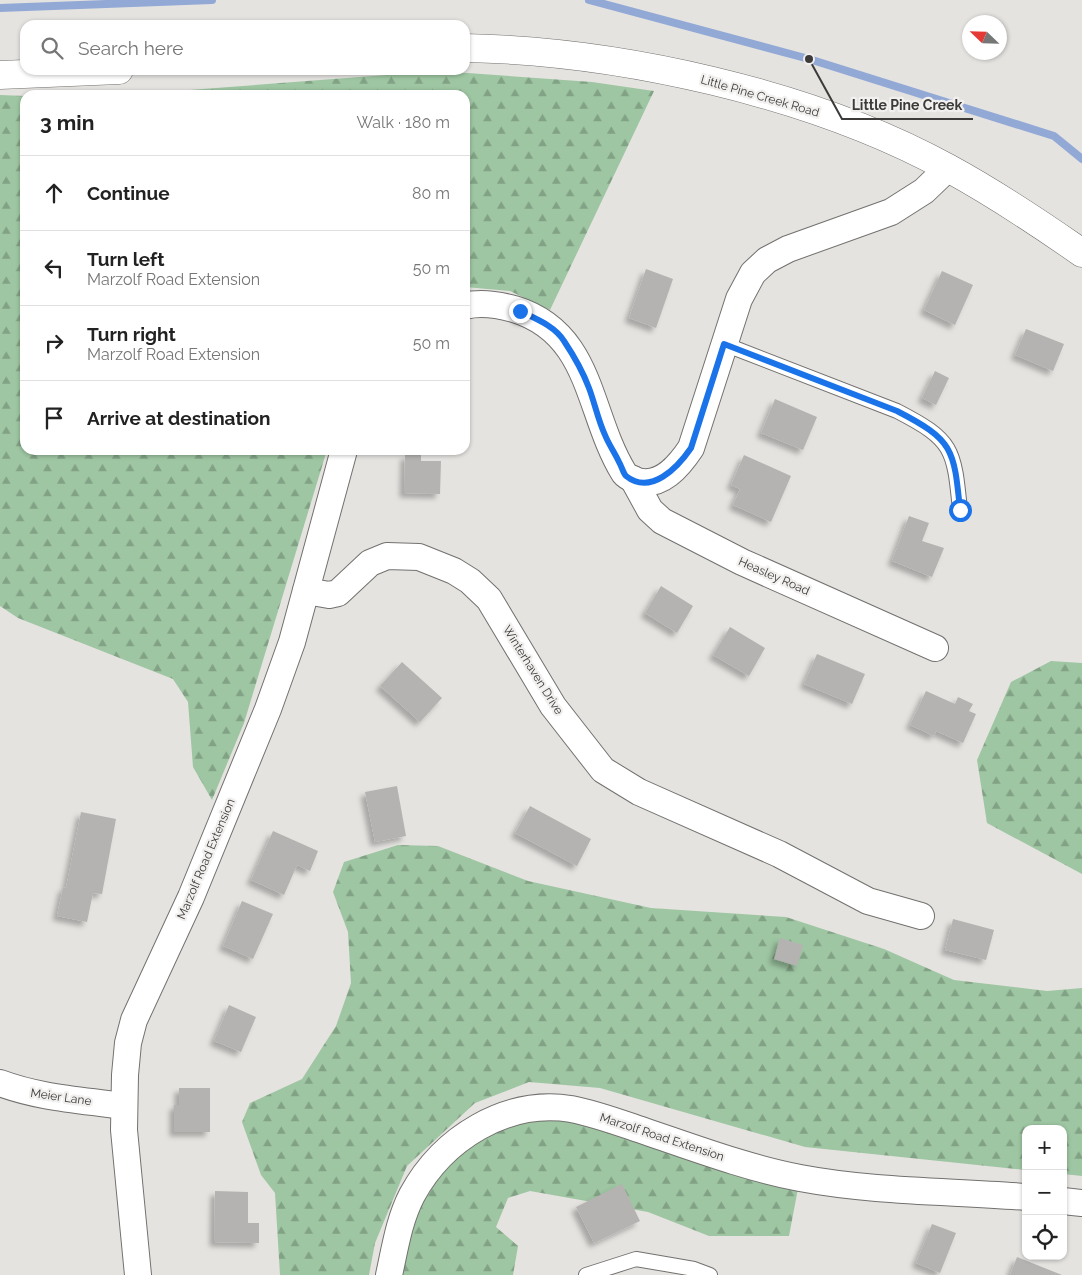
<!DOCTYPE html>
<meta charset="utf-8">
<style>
body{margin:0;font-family:Raleway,sans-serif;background:#f6f6f6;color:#222}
.controls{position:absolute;right:15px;bottom:15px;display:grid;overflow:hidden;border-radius:10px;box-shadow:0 1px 4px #0004}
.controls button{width:45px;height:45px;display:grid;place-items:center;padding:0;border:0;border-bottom:1px solid #e0e0e0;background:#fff;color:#222;font:25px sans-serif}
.compass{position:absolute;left:962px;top:15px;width:45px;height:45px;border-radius:50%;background:#fff;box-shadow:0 1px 4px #0004;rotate:293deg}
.stop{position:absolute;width:15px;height:15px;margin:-11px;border:4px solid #1a73e8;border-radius:50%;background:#fff}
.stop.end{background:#1a73e8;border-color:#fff;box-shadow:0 1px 5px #0008}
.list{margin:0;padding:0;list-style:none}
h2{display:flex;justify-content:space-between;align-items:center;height:65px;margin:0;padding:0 20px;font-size:21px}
h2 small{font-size:16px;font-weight:400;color:#767676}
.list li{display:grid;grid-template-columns:32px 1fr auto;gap:15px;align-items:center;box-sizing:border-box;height:75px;padding:0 20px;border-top:1px solid #e0e0e0}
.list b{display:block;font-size:19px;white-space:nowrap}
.list p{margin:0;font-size:16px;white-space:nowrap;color:#767676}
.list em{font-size:16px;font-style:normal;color:#767676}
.icon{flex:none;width:28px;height:28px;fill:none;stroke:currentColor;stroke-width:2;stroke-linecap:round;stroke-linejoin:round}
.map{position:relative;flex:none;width:1082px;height:1275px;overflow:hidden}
.search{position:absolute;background:#fff;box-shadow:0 1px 4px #0004;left:20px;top:20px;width:450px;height:55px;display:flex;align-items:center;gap:12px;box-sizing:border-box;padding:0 18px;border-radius:15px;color:#767676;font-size:19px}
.panel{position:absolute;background:#fff;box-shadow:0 1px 4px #0004;left:20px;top:90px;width:450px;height:365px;border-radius:15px}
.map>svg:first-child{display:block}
.forest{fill:url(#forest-firs)}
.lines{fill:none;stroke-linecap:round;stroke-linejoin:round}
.stream{stroke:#92a9d6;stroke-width:8}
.building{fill:#b5b3b1;filter:url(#shadow)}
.service-casing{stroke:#73716f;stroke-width:16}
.minor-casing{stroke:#73716f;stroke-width:28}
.tertiary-casing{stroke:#73716f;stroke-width:29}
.service{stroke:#fff;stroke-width:14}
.minor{stroke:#fff;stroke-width:26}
.tertiary{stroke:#fff;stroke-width:28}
.route{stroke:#1a73e8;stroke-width:6}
.labels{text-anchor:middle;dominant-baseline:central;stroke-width:4.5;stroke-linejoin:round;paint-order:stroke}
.street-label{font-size:12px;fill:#3c3b3a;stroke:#f2f0ee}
.leader{fill:none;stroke:#3c3b3a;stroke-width:2}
.callout-dot{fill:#3c3b3a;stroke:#f2f0ee;stroke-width:2}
.callout-label{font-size:14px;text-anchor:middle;font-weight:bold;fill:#3c3b3a;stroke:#f2f0ee;stroke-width:4.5;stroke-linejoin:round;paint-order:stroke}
</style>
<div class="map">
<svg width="1082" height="1275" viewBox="0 0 1082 1275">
<defs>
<pattern id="forest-firs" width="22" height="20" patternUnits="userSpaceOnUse" patternTransform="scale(1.25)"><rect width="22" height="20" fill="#9ec6a2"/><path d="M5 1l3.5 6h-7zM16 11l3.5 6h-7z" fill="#82a285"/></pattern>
<filter id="shadow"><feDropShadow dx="-4.5" dy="4.5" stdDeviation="2.5" flood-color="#0004"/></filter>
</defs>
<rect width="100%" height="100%" fill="#e5e3e0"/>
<g class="forest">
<path d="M439,71L592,82L654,91L550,310L510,291L465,287V95H123Z"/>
<path d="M0,95L25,96V450H327L244,723L212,800L193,767L188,702L173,679L18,618L0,606Z"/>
<path d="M1051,661L1082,663V874L987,823L977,760L1011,682Z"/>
<path d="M398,845L438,846L528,881L651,908L786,917L884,949L954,980L1047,991L1082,988V1176L1063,1174V1129H1026V1170L805,1147L600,1088L529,1082L475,1103L407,1166L375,1243L369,1275H280L275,1193L261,1175L242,1122L250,1103L302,1079L336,1026L351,983L348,932L333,892L344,862Z"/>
<path d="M525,1109L800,1178L789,1236H709L648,1212L530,1191L508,1198L496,1227L518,1246L513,1275H389L433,1164Z"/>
</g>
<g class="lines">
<g class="stream">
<path d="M589,0L809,59L1054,136L1082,159"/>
<path d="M0,8L212,0"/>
</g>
</g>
<g class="building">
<path d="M646,269L673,279L656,328L629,318Z"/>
<path d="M942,271L973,285L955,325L924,310Z"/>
<path d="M1026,329L1064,344L1053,371L1015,355Z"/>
<path d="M935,371L949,378L936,405L922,398Z"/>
<path d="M775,399L817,417L803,450L761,433Z"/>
<path d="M405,455H421V461H441L440,494L404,493Z"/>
<path d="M744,455L791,476L771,522L733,505L740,489L731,485Z"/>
<path d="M909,516L929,523L922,541L944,548L932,577L892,561Z"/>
<path d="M661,586L693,606L677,633L645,613Z"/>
<path d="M730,627L765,648L749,676L713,655Z"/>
<path d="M817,654L865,674L852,704L804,684Z"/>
<path d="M402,662L442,698L420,722L380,686Z"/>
<path d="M926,691L955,704L958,697L973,704L969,711L976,714L963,743L936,731L934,736L910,725Z"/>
<path d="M397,786L406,836L375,842L365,792Z"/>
<path d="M530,806L591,839L577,866L515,833Z"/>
<path d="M81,812L116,819L102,894L93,893L87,922L57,916L63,887L66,888Z"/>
<path d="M273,831L318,851L310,871L297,865L284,895L251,880Z"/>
<path d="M242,901L273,914L253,959L223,946Z"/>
<path d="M953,919L994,930L986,960L945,950Z"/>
<path d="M780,938L803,945L797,966L774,959Z"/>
<path d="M229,1005L256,1017L241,1052L214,1041Z"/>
<path d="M179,1088H210V1132H174V1105H179Z"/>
<path d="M622,1184L640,1221L594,1243L576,1207Z"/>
<path d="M215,1191L248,1192V1223H259V1243L214,1242Z"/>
<path d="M932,1224L956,1233L940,1273L916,1263Z"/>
<path d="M1017,1257L1062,1275H1010Z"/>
</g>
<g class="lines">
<defs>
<g id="service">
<path d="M724,344L897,411C953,440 954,448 960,510"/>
<path d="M586,1275L636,1259L694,1269L710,1275"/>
</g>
<g id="minor">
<path d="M465,306C480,302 499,305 514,309C593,333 587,413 624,473C627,477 632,479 637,481C661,488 679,466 691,448L739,299L753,273L767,260L788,249L891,212L924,191L948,168"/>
<path d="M633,479L650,510L662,521L742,562L935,648"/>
<path d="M306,591L329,595L338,593L370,563L387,556L419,557L454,571L470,581L489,599L553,706L603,770L639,792L779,854L868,901L921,916"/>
<path d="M0,1083C40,1098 82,1100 123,1106"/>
<path d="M1063,1201L1082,1203"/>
<path d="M138,1275L124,1130L125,1075L128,1043L134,1020L191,897L268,709L292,642L344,450"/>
<path d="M389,1275C395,1248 399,1220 412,1195C443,1138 506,1099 571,1109C597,1114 623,1124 647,1132C697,1149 748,1168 800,1178C874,1192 951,1191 1026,1197"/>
</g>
<g id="tertiary">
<path d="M465,48C620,51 811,93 948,168C994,193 1039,223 1082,253"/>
<path d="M0,75L119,70"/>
</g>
</defs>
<use href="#service" class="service-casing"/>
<use href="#minor" class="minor-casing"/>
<use href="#tertiary" class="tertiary-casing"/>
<use href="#service" class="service"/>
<use href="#minor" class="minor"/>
<use href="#tertiary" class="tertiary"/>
</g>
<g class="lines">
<path class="route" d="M520,311C536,319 555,326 564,341C574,356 583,372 589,388C595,404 598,420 605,435C609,445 615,453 619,462C622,467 623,473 626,476C651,496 678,467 691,448L724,344L897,411C953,440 954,448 960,510"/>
</g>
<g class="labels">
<g class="street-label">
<text transform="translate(760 96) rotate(16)">Little Pine Creek Road</text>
<text transform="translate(774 576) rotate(24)">Heasley Road</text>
<text transform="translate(533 670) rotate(58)">Winterhaven Drive</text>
<text transform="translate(206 859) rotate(-67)">Marzolf Road Extension</text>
<text transform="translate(61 1097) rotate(8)">Meier Lane</text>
<text transform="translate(662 1137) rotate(18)">Marzolf Road Extension</text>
</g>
</g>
<path class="leader" d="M809 59L842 119H973"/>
<circle class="callout-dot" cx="809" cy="59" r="5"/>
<g class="callout-label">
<text x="907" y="110">Little Pine Creek</text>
</g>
</svg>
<div class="controls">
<button>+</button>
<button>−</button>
<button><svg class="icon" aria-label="locate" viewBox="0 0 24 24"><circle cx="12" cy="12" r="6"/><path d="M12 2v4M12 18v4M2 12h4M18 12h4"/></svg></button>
</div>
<svg class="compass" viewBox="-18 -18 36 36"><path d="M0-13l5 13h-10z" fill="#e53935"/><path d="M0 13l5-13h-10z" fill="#767676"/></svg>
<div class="stop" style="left:960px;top:510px"></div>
<div class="stop end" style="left:520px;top:311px"></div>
<div class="search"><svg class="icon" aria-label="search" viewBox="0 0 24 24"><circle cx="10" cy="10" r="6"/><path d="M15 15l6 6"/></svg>Search here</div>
<section class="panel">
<h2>3 min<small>Walk · 180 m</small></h2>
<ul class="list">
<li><svg class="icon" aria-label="ahead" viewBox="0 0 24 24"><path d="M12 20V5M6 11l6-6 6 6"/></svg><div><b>Continue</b></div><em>80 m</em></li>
<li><svg class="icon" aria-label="left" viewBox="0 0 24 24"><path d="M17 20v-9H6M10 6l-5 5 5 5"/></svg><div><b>Turn left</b><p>Marzolf Road Extension</p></div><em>50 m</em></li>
<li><svg class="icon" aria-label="right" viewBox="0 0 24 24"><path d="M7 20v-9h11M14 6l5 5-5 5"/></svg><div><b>Turn right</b><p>Marzolf Road Extension</p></div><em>50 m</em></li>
<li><svg class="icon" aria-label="arrive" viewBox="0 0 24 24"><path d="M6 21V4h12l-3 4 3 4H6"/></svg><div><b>Arrive at destination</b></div></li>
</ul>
</section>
</div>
